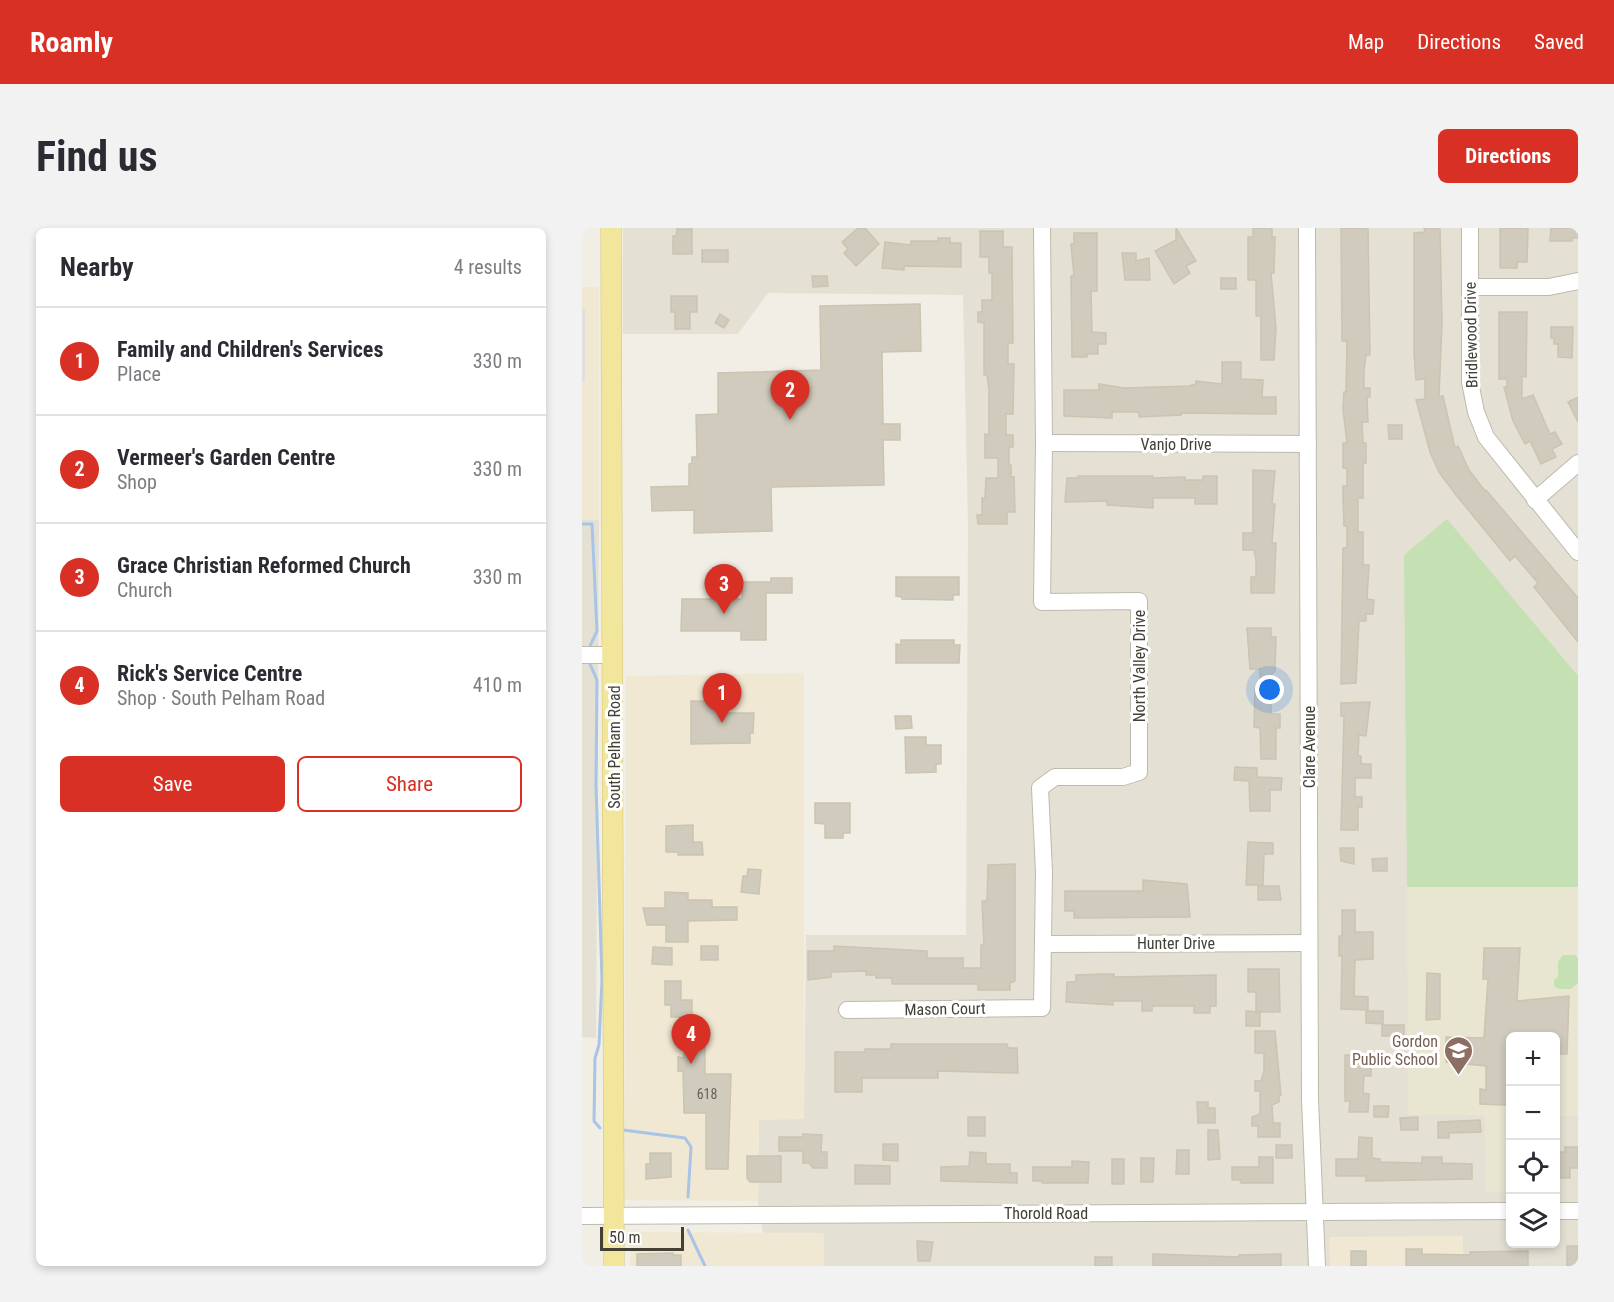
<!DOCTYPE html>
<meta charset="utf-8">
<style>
body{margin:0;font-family:"Roboto Condensed",sans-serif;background:#f2f2f3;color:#2b2b33}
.controls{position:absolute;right:18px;bottom:18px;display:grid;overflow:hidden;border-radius:9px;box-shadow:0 3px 9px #0003}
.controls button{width:54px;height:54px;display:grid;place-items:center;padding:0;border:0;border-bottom:2px solid #e1e1e2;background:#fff;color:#2b2b33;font:30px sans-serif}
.scale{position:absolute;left:18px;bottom:15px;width:84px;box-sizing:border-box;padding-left:6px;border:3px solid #423f35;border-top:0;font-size:16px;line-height:21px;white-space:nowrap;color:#423f35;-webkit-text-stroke:4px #fff;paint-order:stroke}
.you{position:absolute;left:688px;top:462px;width:21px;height:21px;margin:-15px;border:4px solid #fff;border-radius:50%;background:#1a73e8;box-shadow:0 0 0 9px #1a73e833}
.badge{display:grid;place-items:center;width:39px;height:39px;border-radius:50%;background:#d93025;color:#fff;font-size:20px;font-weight:700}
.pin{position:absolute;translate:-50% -50px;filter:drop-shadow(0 2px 3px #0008)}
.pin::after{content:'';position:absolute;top:32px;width:21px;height:18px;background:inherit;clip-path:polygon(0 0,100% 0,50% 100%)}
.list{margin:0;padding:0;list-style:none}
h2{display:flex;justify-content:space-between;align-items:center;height:78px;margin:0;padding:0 24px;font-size:26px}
h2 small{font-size:20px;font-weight:400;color:#7c7c81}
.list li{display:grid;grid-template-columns:39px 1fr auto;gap:18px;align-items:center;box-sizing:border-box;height:108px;padding:0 24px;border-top:2px solid #e1e1e2}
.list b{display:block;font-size:22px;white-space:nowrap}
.list p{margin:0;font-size:20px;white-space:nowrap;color:#7c7c81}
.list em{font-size:20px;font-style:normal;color:#7c7c81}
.actions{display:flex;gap:12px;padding:18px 24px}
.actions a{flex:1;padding:14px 0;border:2px solid #d93025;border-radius:9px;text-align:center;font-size:21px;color:#d93025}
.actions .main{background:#d93025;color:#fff}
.icon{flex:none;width:33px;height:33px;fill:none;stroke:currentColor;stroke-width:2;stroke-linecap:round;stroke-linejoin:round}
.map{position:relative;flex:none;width:996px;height:1038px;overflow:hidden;border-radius:9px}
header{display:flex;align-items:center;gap:36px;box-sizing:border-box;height:84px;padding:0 30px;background:#d93025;color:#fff}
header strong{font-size:28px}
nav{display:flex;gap:33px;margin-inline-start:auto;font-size:21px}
.intro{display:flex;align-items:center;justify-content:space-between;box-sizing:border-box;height:144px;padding:0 36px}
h1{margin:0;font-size:42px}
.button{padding:15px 27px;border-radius:9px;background:#d93025;color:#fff;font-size:21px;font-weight:700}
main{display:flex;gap:36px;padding:0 36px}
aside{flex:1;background:#fff;border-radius:9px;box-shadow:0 3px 9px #0003}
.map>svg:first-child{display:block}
.residential{fill:#e4e1d4;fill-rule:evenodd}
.commercial{fill:#f0e8d2}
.education{fill:#e8e5d1}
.green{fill:#c5e0b2}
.parking{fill:#e2e0dd}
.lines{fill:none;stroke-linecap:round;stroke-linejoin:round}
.stream{stroke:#a8c4e7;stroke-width:3}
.building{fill:#d0cbbc;stroke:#cac4b0;stroke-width:1.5}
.minor-casing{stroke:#bdbaac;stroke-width:18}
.major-casing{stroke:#d4c46f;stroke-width:21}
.minor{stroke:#fff;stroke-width:16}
.major{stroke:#f2e69d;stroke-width:20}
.labels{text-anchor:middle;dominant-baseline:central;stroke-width:6;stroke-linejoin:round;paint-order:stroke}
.number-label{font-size:14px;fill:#666257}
.street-label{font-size:16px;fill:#423f35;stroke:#fff}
.education-label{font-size:16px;fill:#785e54;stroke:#fff;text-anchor:end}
</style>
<header>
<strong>Roamly</strong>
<nav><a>Map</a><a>Directions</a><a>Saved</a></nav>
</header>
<div class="intro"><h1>Find us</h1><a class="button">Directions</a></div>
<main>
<aside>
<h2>Nearby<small>4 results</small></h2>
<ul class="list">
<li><span class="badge">1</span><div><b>Family and Children's Services</b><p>Place</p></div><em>330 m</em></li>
<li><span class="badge">2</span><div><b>Vermeer's Garden Centre</b><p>Shop</p></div><em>330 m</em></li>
<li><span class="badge">3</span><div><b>Grace Christian Reformed Church</b><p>Church</p></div><em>330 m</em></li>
<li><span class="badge">4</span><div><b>Rick's Service Centre</b><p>Shop · South Pelham Road</p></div><em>410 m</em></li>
</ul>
<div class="actions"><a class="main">Save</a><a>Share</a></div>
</aside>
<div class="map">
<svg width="996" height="1038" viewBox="0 0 996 1038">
<rect width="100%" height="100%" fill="#f0eee5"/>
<g class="residential">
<path d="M41,0H996V1038H242V1005H181L176,973L177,891H222L224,707H384L386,296L381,67L186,65L156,106H41ZM928,808H974V1016H928Z"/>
<path d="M0,292H17L14,810L0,809Z"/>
</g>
<g class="commercial">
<rect x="0" y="59" width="17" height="233"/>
<path d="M222,445V891L177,892L176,973L42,972L44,448Z"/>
<path d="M49,1004L242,1005V1038H48Z"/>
<path d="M881,1008V1038H748L747,1009Z"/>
</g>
<path class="education" d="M825,659H996V888H974V808H928V964H903V887H826Z"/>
<g class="green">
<path d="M865,291L996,448V659H825L822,327Z"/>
<path d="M981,727H993L996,730V755L989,761H977L972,758V752L976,749V734Z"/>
</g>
<rect class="parking" x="0" y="80" width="3" height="74"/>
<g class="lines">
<g class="stream">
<path d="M0,296H10L15,403L8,418"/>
<path d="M8,436L15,452L14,557L20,752L17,817L13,830L12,893L18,900"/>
<path d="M41,902L103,910L109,919L106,969"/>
<path d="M106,1002L123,1038"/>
</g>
</g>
<g class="building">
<path d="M276,0H283L297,16L274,38L262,25L266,21L260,14Z"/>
<path d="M594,0L614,33L604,38L608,45L592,56L573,23L594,12Z"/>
<path d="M671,0H690V9H693L692,45H689L694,100L692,132H679V88H674V52H666V9H671Z"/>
<path d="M759,0H786L788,127H784L782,142V160H788V169H785L786,194H780L781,215H784V235H781V270H776V304H781V337H787L785,371L792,372L791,386H784V393H777L774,455L759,456L761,320H765V298H762L761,270V258H765V240H761V215H765L761,181L762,164H764L765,113H760Z"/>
<path d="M842,0H858L860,95L857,169L861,168L873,220L876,218L887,242L903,263L904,262L996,370V414L952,359L956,355L933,328L928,333L874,267L857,244L848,224L834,172L843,171V151L834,152L832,125V5L843,4Z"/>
<path d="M918,0H946L945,34H935V40H918Z"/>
<path d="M969,0H996V10H990V13H968Z"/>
<path d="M95,1H110V26H91V8H94Z"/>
<path d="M398,3H421V19H430L431,115H426V136H432L431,186H424V207H431V219H427V237H429V249H432L433,284H425V296H396L395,287H400V270H403L404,250H416V230H403V206L407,207V161L405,147H402V95L396,94V84H400V72H410V45H407V29H398Z"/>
<path d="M492,5H515V63H509L510,104L524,105V116H516V126H505V129H490L489,48H492L489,16H492Z"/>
<path d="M356,10H368V15H379V39L322,38V42L300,40L303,14L329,17V13H356Z"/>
<rect x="120" y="22" width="26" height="12"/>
<path d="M540,25H554V33L567,30L568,52H543Z"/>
<path d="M230,48H245L246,58L231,59Z"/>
<rect x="639" y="50" width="15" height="11"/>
<path d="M89,68H115V84H108V101H93V84H89Z"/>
<path d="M338,76L339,123L300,124L301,196H318V212H301L302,257L189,259L190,303L112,305V282L70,283L69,259L107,258V236L110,235V229H115L114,187L136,186V145L239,142L238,78Z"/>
<path d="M917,84H945L944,149L940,148V171L951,167L968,206L973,204L980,216L970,221L974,229L959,236L948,213L943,216L931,193L922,159H925V151H917Z"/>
<path d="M138,86L147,92L142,100L133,95Z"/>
<path d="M969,99H991L990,130L976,129V116H972V110H969Z"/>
<path d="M640,134H659V151L681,152L680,169H694V186L599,185V187L557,189V184H530V190L482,188V162H517V156L542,160L607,158L614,156V153L640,156Z"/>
<path d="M996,169V194L986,174Z"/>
<path d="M806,197H820V211H807Z"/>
<path d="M671,242L693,243L690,276H693L690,315H694L692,365H669V349H674V332L672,322H661V305H671Z"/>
<path d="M496,248H571V250L603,249V252H621V248H635V276H613V270H571V280L525,277V273L483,274L485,250H496Z"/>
<path d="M314,349H377V367H371V372L320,371V369L314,368Z"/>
<path d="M189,350H210V365H184V412H159V403H99L100,371H160V354H189Z"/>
<path d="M665,400H689V409H694L693,443L689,447V486H698V500H694V531H679L678,500L672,499L673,460H678V441H668Z"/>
<path d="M319,412H372V417H378L377,435H314V416L319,417Z"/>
<path d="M109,473H137V485H172L171,505H168V515L109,516Z"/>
<path d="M788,474L784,508L777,507L776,528H779V536H789V550H773V569H780V579H776V602H759L762,488H759V475Z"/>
<path d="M313,488H329L330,500L314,501Z"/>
<path d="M323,509H344V517H359V536H354V544L324,545Z"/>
<path d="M653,539L675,540V549L700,550L699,562H688V583H668L667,553L652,552Z"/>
<path d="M233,575H268V605H261V610H243V596L233,595Z"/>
<path d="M111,597V614H120L121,627H96V624H84V598Z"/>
<path d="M666,614L691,615V626H682L681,657H664Z"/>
<path d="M758,620H772V636L759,633Z"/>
<path d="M805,630V643H791L790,631Z"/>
<path d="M433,636V753L428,755V762H396V756H310V750H294V747H284V743L249,744V749L226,752V723H252V718L345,723V730H381V740H399V717H402L400,673H405L406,637Z"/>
<path d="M166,641L179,642L177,666L159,664L161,648H165Z"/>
<path d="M561,652L605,656L608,689L492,690V683H483V663H561Z"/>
<path d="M676,658H697L699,672H676Z"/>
<path d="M83,664L106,665V672H130V679H155V692L106,693V714H84V697H65L61,680H83Z"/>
<path d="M760,682H773V704H791V731L773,732L772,768L786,769V782L759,781L760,728H757V708H760Z"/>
<rect x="119" y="718" width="17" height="14"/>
<path d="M71,719L90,720V737L70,736Z"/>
<path d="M902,720H938L935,773L987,768L985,826H974V808H928V876L922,877L898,876V861L904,862V838L864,834V809L902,810L906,751H901Z"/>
<path d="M666,741H697L698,784H674V764H666Z"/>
<path d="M845,745L858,746V791L844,792Z"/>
<path d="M521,746H532V749L634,747V778H628V785H612V778H570V783H560V773H531V777L484,774L485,754H494V747Z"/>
<path d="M83,753H99V772H110V789H89V777H83Z"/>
<path d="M664,783L678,784V798H664Z"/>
<path d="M784,783H801V796L784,795Z"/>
<rect x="800" y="797" width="22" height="11"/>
<path d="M673,803H693L699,867H697V874L690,877L691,895H698V909H676V898H670V889L678,886V863H673V853H679L682,843V825H673Z"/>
<path d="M309,816H425L426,820H435L436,845L356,843V850H280V864H253V824H283V821H309Z"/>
<path d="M102,820H123V846H149L146,941H124V885H102L101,843H96V829L102,830Z"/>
<path d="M763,827H789V848H782L781,865L787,866L786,884H767L768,873H763Z"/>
<path d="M615,874H626V880H633V895H616Z"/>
<path d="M792,878H807L806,889H792Z"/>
<rect x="386" y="889" width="17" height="19"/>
<path d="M836,889V902H819L818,890Z"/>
<path d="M898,892L899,904L867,905V910H856V894Z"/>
<path d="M626,902H636L638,931L626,932Z"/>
<path d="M221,906L240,907L239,924H245V940H231L227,935H221V923H197V909H221Z"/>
<path d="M777,909L790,910V930L798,931V934L840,935V929H860V935L890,936V951L784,953V948H754V931H776Z"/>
<path d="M301,916H316V933L301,932Z"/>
<rect x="694" y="917" width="16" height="13"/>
<path d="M983,919H996V940H988V950H974V924H983Z"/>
<path d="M595,922H607V946H594Z"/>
<path d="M388,924L404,925V936H428V945H435V955L359,953V939L387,938Z"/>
<path d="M68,925H89V949L64,951V936H68Z"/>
<path d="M165,928H199V954H168L165,950Z"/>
<path d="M677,929H691V955H659V952H650V939H677Z"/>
<path d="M559,930H572L571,954H559Z"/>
<rect x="530" y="931" width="12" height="25"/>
<path d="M490,933L507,934L506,955H460V953H451V939H490Z"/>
<path d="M273,937L308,938V956H273Z"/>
<path d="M335,1013L351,1014L348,1033H336Z"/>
<rect x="985" y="1018" width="11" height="20"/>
<path d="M824,1021H840V1026L888,1027V1024L946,1023V1038H824Z"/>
<rect x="769" y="1023" width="15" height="15"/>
<path d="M91,1025V1027H99V1038H55V1026Z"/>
<path d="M571,1026L657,1029V1027L699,1026V1038H571Z"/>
<rect x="513" y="1029" width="17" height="9"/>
</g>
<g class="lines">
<defs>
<g id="minor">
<path d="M725,0L728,871L735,1038"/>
<path d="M888,0V154L894,184L904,209L996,324"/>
<path d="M888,59H967L996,53"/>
<path d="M462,215L726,216"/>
<path d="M953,272L996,235"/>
<path d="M0,427H31"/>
<path d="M461,716L727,715"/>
<path d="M265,782L460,780L462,644L458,560L473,549H541L557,544V373L460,374L462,215L460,0"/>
<path d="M974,983H996"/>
<path d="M0,988L928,983"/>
</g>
<path id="major" d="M29,0L32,1038"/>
</defs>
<use href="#minor" class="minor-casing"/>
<use href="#major" class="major-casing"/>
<use href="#minor" class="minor"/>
<use href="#major" class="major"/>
</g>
<defs>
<symbol id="school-pin" viewBox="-11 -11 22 30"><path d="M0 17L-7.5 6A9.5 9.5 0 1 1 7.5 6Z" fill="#8d6e63" stroke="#fff"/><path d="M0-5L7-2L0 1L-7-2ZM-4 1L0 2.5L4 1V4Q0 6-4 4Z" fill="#fff"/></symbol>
</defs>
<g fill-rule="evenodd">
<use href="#school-pin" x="860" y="806" width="33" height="45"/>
</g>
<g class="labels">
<g class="number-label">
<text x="125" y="866">618</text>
</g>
<g class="street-label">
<text transform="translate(889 107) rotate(-91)">Bridlewood Drive</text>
<text x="594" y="216">Vanjo Drive</text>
<text transform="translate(557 438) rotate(-90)">North Valley Drive</text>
<text transform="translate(32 519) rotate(-90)">South Pelham Road</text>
<text transform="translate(727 519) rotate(-90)">Clare Avenue</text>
<text x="594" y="715">Hunter Drive</text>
<text transform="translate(363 781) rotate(-1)">Mason Court</text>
<text x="464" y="985">Thorold Road</text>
</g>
<g class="education-label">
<text x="856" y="813">Gordon<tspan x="856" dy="18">Public School</tspan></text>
</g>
</g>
</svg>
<div class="controls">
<button>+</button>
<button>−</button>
<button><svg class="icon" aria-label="locate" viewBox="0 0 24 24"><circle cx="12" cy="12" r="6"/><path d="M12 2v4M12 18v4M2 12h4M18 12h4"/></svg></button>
<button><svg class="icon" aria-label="layers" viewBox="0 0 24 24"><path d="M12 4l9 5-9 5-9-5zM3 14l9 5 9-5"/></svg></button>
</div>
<div class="scale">50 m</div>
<div class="you"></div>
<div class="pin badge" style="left:140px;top:495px">1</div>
<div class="pin badge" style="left:208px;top:192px">2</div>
<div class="pin badge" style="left:142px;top:386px">3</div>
<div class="pin badge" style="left:109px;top:836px">4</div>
</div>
</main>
